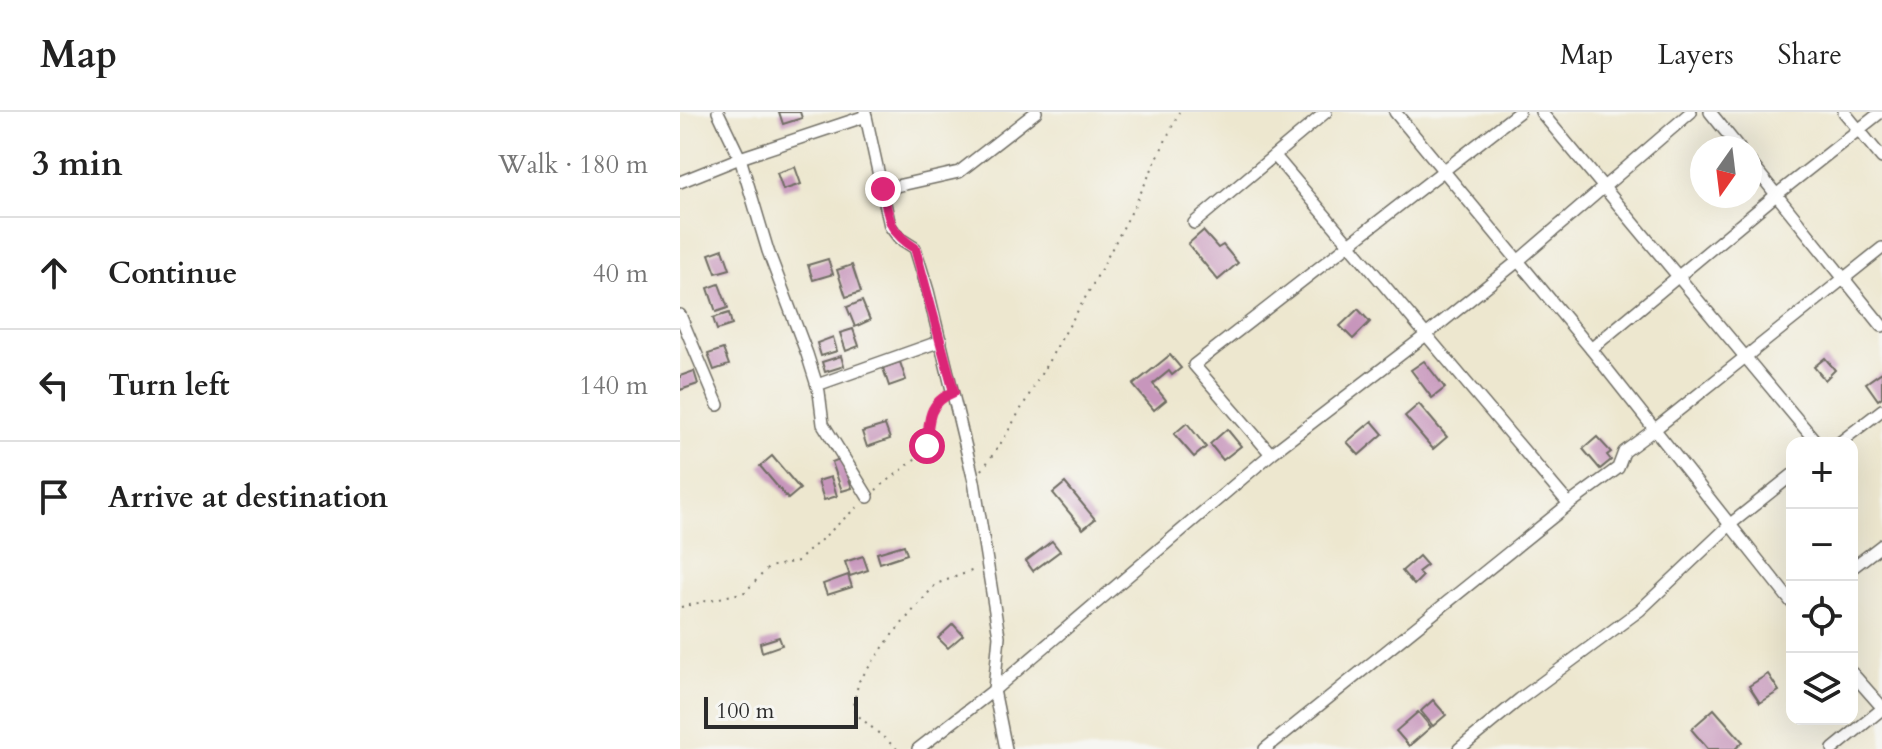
<!DOCTYPE html>
<meta charset="utf-8">
<style>
body{margin:0;font-family:Cardo,serif;background:#f2f2f2;color:#222}
.controls{position:absolute;right:24px;bottom:24px;display:grid;overflow:hidden;border-radius:16px;box-shadow:0 8px 32px #0002}
.controls button{width:72px;height:72px;display:grid;place-items:center;padding:0;border:0;border-bottom:2px solid #e0e0e0;background:#fff;color:#222;font:40px sans-serif}
.compass{position:absolute;left:1010px;top:24px;width:72px;height:72px;border-radius:50%;background:#fff;box-shadow:0 8px 32px #0002;rotate:194deg}
.scale{position:absolute;left:24px;bottom:20px;width:154px;box-sizing:border-box;padding-left:8px;border:4px solid #2b2b2b;border-top:0;font-size:22px;line-height:28px;white-space:nowrap;color:#2b2b2b;-webkit-text-stroke:6px #f6f6f2;paint-order:stroke}
.stop{position:absolute;width:24px;height:24px;margin:-18px;border:6px solid #db2777;border-radius:50%;background:#fff}
.stop.end{background:#db2777;border-color:#fff;box-shadow:0 2px 8px #0008}
.list{margin:0;padding:0;list-style:none}
h2{display:flex;justify-content:space-between;align-items:center;height:104px;margin:0;padding:0 32px;font-size:34px}
h2 small{font-size:26px;font-weight:400;color:#767676}
.list li{display:grid;grid-template-columns:52px 1fr auto;gap:24px;align-items:center;box-sizing:border-box;height:112px;padding:0 32px;border-top:2px solid #e0e0e0}
.list b{display:block;font-size:30px;white-space:nowrap}
.list em{font-size:26px;font-style:normal;color:#767676}
.icon{flex:none;width:44px;height:44px;fill:none;stroke:currentColor;stroke-width:2;stroke-linecap:round;stroke-linejoin:round}
.map{position:relative;flex:none;width:1202px;height:637px;overflow:hidden}
header{display:flex;align-items:center;gap:48px;box-sizing:border-box;height:112px;padding:0 40px;background:#fff;border-bottom:2px solid #e0e0e0}
header strong{font-size:38px}
nav{display:flex;gap:44px;margin-inline-start:auto;font-size:28px}
main{display:flex}
aside{flex:1;background:#fff}
.map>svg:first-child{display:block}
.building{fill:#c796bc}
.lines{fill:none;stroke-linecap:round;stroke-linejoin:round}
.minor-casing{stroke:#6f6d64;stroke-width:14}
.path{stroke:#6f6d64;stroke-width:2;stroke-dasharray:2 6;stroke-linecap:butt}
.minor{stroke:#fff;stroke-width:11}
.route{stroke:#db2777;stroke-width:10}
</style>
<header>
<strong>Map</strong>
<nav><a>Map</a><a>Layers</a><a>Share</a></nav>
</header>
<main>
<aside>
<h2>3 min<small>Walk · 180 m</small></h2>
<ul class="list">
<li><svg class="icon" aria-label="ahead" viewBox="0 0 24 24"><path d="M12 20V5M6 11l6-6 6 6"/></svg><div><b>Continue</b></div><em>40 m</em></li>
<li><svg class="icon" aria-label="left" viewBox="0 0 24 24"><path d="M17 20v-9H6M10 6l-5 5 5 5"/></svg><div><b>Turn left</b></div><em>140 m</em></li>
<li><svg class="icon" aria-label="arrive" viewBox="0 0 24 24"><path d="M6 21V4h12l-3 4 3 4H6"/></svg><div><b>Arrive at destination</b></div></li>
</ul>
</aside>
<div class="map">
<svg width="1202" height="637" viewBox="0 0 1202 637">
<rect width="100%" height="100%" fill="#f6f6f2"/>
<filter id="ink" filterUnits="userSpaceOnUse"><feTurbulence type="fractalNoise" baseFrequency=".0125" numOctaves="2"/><feDisplacementMap in="SourceGraphic" scale="16" xChannelSelector="R" yChannelSelector="G"/><feConvolveMatrix kernelMatrix="1 2 1 2 8 2 1 2 1" color-interpolation-filters="sRGB"/></filter>
<filter id="wash" filterUnits="userSpaceOnUse"><feTurbulence type="fractalNoise" baseFrequency=".006" numOctaves="4" result="noise"/><feDisplacementMap in="SourceGraphic" scale="32" xChannelSelector="R" yChannelSelector="G"/><feGaussianBlur stdDeviation="1.8" result="paint"/><feColorMatrix in="noise" values="0 0 0 0 0 0 0 0 0 0 0 0 0 0 0 0 0 1.4 0 .05"/><feComposite in="paint" operator="in"/></filter>
<g filter="url(#wash)">
<rect width="100%" height="100%" fill="#ede7cf"/>
<g id="blocks">
<g class="building">
<path d="M99,0H120L122,6L103,12Z"/>
<path d="M115,55L121,72L103,78L97,61Z"/>
<path d="M523,119L538,136L543,133L558,151L538,168L508,132Z"/>
<path d="M43,137L50,157L36,161L29,142Z"/>
<path d="M148,147L153,162L133,168L128,153Z"/>
<path d="M172,153L181,180L166,185L157,158Z"/>
<path d="M39,172L48,196L36,200L28,176Z"/>
<path d="M182,189L190,208L175,215L167,195Z"/>
<path d="M678,197L690,210L673,227L660,214Z"/>
<path d="M49,201L52,213L37,218L33,206Z"/>
<path d="M173,217L179,234L166,239L160,221Z"/>
<path d="M153,225L157,239L141,244L137,231Z"/>
<path d="M43,237L49,253L34,258L28,242Z"/>
<path d="M490,243L501,256L492,263L489,259L473,272L486,288L474,298L453,273Z"/>
<path d="M161,244L164,254L145,260L142,250Z"/>
<path d="M1145,246L1155,258L1145,268L1134,255Z"/>
<path d="M744,249L765,276L752,286L731,258Z"/>
<path d="M220,250L226,268L209,274L203,256Z"/>
<path d="M14,259L18,272L0,278V264Z"/>
<path d="M1202,260V285L1198,288L1186,271Z"/>
<path d="M739,292L767,325L753,337L725,304Z"/>
<path d="M692,309L703,322L679,343L667,330Z"/>
<path d="M507,311L526,335L514,345L494,322Z"/>
<path d="M205,313L210,327L187,335L182,320Z"/>
<path d="M547,317L561,334L543,348L530,332Z"/>
<path d="M917,325L931,340L927,343L931,348L920,357L903,337Z"/>
<path d="M92,344L120,377L108,387L80,354Z"/>
<path d="M162,346L172,376L162,379L152,350Z"/>
<path d="M151,365L157,384L144,388L138,369Z"/>
<path d="M385,371L415,407L403,417L373,381Z"/>
<path d="M372,429L380,439L353,459L346,449Z"/>
<path d="M224,433L227,442L200,451L197,441Z"/>
<path d="M183,444L188,458L170,464L165,450Z"/>
<path d="M739,444L747,453L738,460L742,465L734,473L722,459Z"/>
<path d="M168,463L172,475L147,483L143,472Z"/>
<path d="M273,512L283,523L268,536L258,526Z"/>
<path d="M99,525L102,533L82,540L80,531Z"/>
<path d="M1088,562L1099,579L1080,591L1069,574Z"/>
<path d="M753,588L766,603L753,614L741,599Z"/>
<path d="M1034,597L1063,630L1055,637H1028L1011,617Z"/>
<path d="M738,600L751,615L729,634L716,619Z"/>
</g>
</g>
</g>
<g filter="url(#ink)">
<use href="#blocks" fill-opacity="0" stroke="#6f6d64" stroke-width="2"/>
<g class="lines">
<defs>
<g id="minor">
<path d="M38,0L60,46L88,139L127,242L139,280L143,312L188,385"/>
<path d="M185,0L210,114L219,126L235,136L248,179L294,369L319,524L314,578L326,637"/>
<path d="M715,0L911,237L1112,491"/>
<path d="M861,0L1137,331"/>
<path d="M1030,0L1059,36"/>
<path d="M1164,0L1202,46"/>
<path d="M595,44L889,392"/>
<path d="M1070,50L1202,214"/>
<path d="M0,70L60,46L186,4"/>
<path d="M203,77L279,60L356,0"/>
<path d="M514,111L646,0"/>
<path d="M0,203L38,293"/>
<path d="M911,237L1096,83L1201,0"/>
<path d="M137,273L261,229"/>
<path d="M1159,331L1202,298"/>
<path d="M591,342L514,253L839,0"/>
<path d="M1172,456L1202,433"/>
<path d="M1172,561L1202,595"/>
<path d="M238,637L314,578L591,342L746,223L838,149L1011,0"/>
<path d="M585,637L889,392L938,356L944,340L975,317L1202,136"/>
<path d="M779,637L840,587L960,498L1053,410L1112,363"/>
<path d="M1153,637L1202,597"/>
</g>
</defs>
<use href="#minor" class="minor-casing"/>
<g class="path">
<path d="M302,358L323,328L412,174L453,97L499,0"/>
<path d="M196,378C208,368 237,348 244,337C256,319 239,307 262,286"/>
<path d="M1,495L65,480L89,455L118,449L179,393"/>
<path d="M217,637L175,601L173,593L179,569L212,523L256,472L297,457"/>
</g>
<use href="#minor" class="minor"/>
</g>
</g>
<g class="lines" filter="url(#ink)">
<path class="route" d="M203,77C209,107 208,119 235,136L274,280C248,290 248,309 247,334"/>
</g>
</svg>
<div class="controls">
<button>+</button>
<button>−</button>
<button><svg class="icon" aria-label="locate" viewBox="0 0 24 24"><circle cx="12" cy="12" r="6"/><path d="M12 2v4M12 18v4M2 12h4M18 12h4"/></svg></button>
<button><svg class="icon" aria-label="layers" viewBox="0 0 24 24"><path d="M12 4l9 5-9 5-9-5zM3 14l9 5 9-5"/></svg></button>
</div>
<svg class="compass" viewBox="-18 -18 36 36"><path d="M0-13l5 13h-10z" fill="#e53935"/><path d="M0 13l5-13h-10z" fill="#767676"/></svg>
<div class="scale">100 m</div>
<div class="stop" style="left:247px;top:334px"></div>
<div class="stop end" style="left:203px;top:77px"></div>
</div>
</main>
